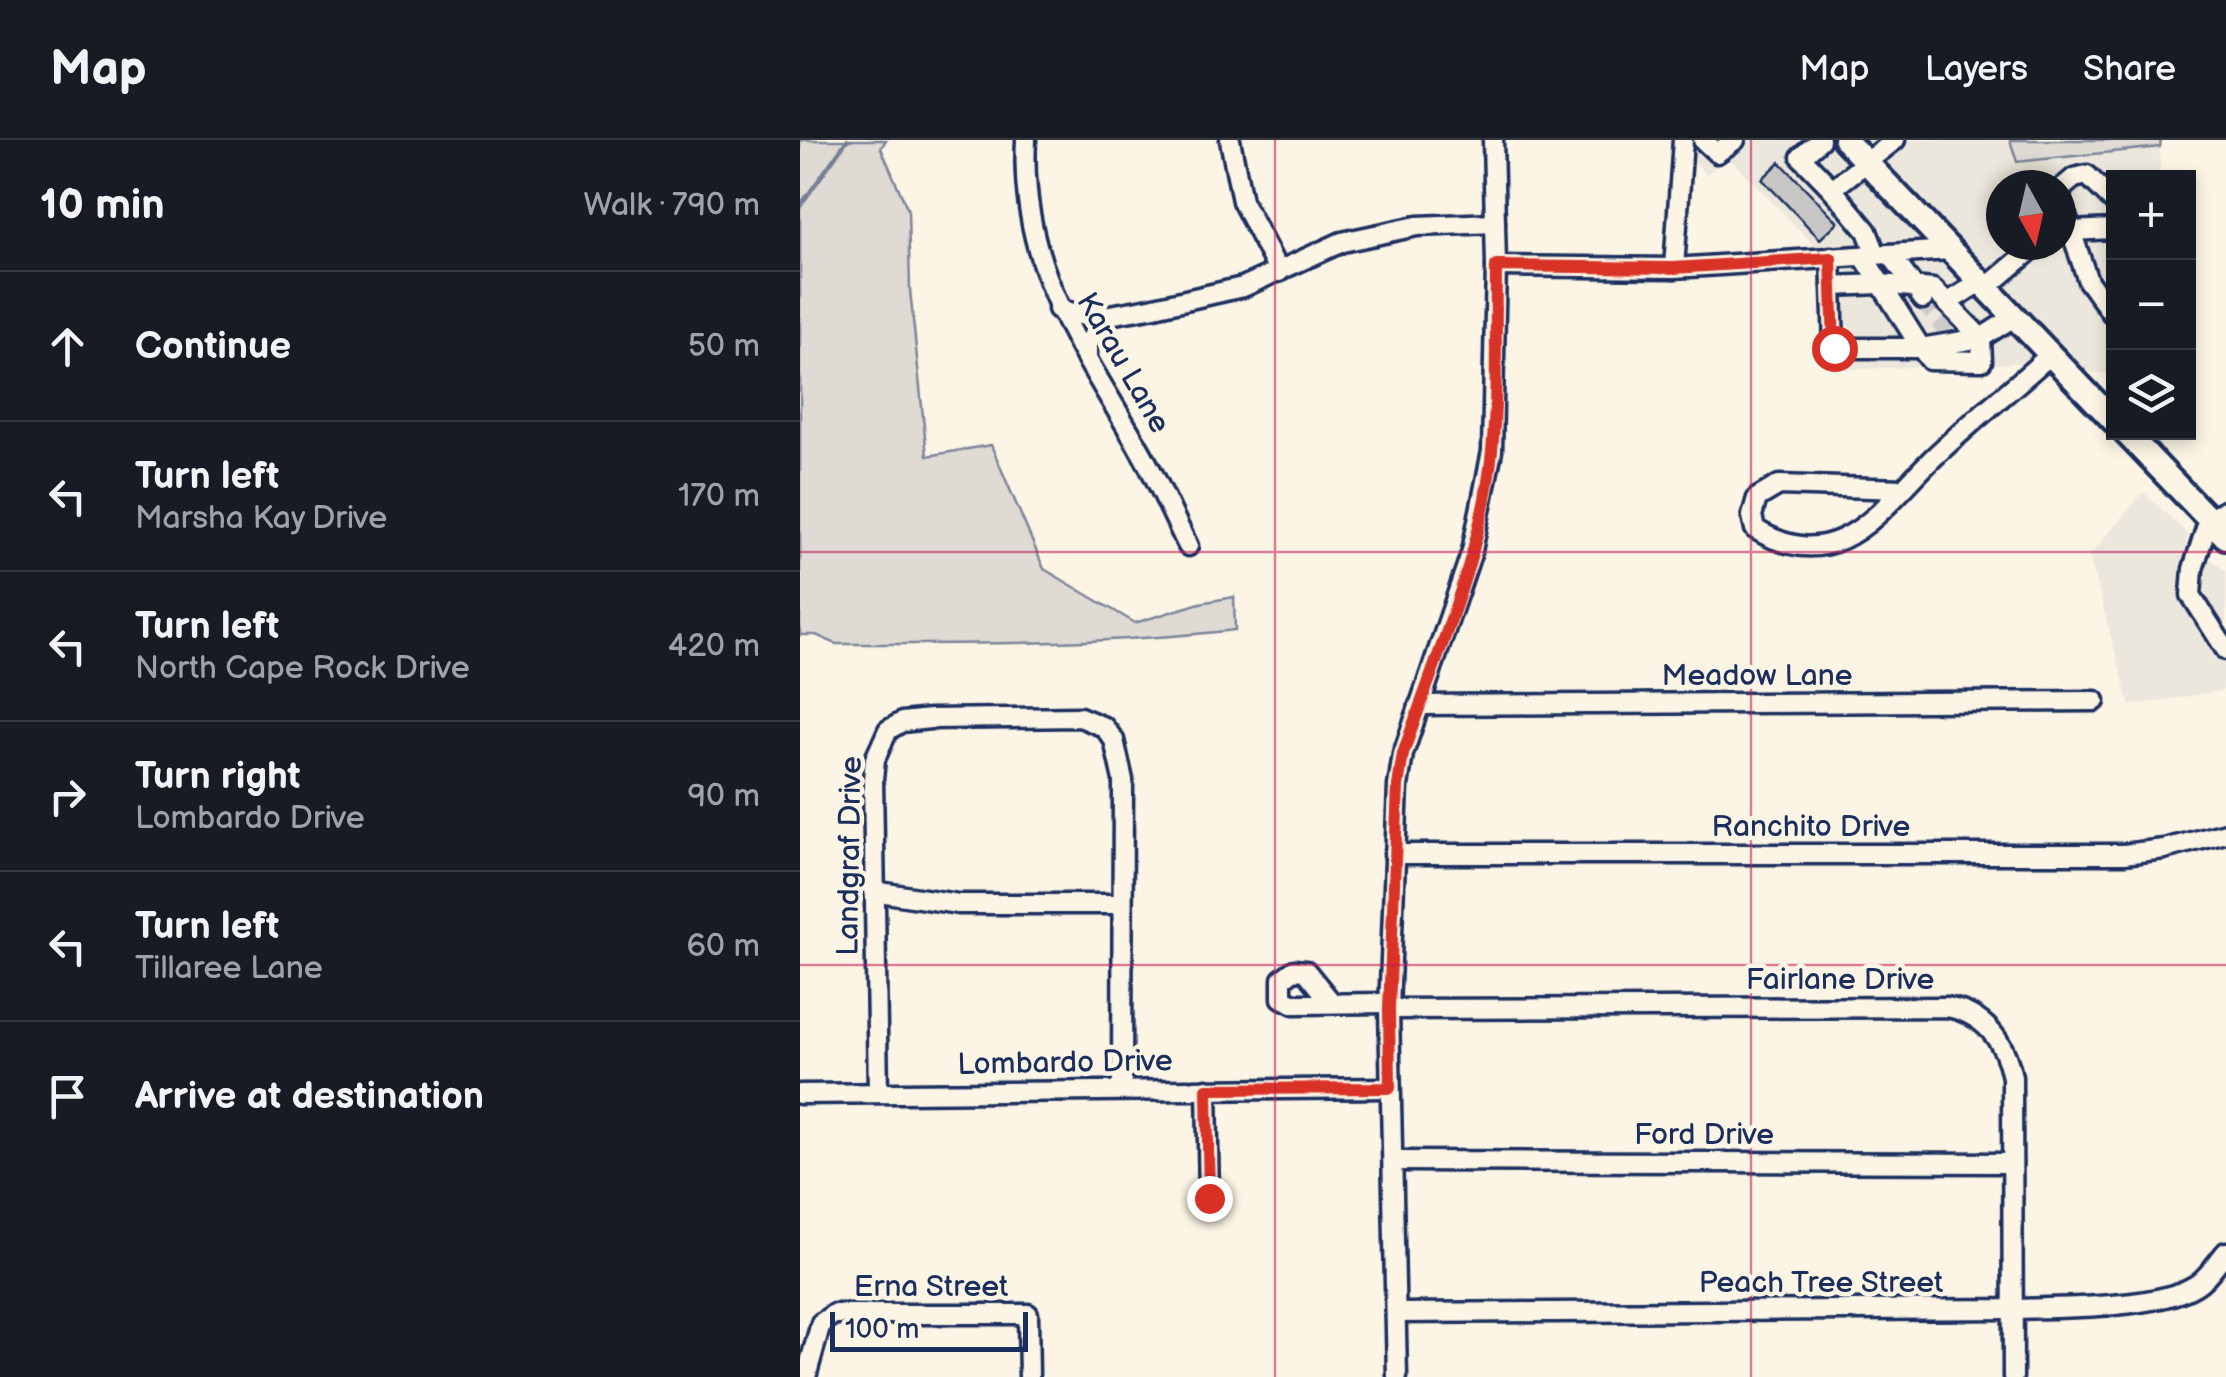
<!DOCTYPE html>
<meta charset="utf-8">
<style>
body{margin:0;font-family:"Balsamiq Sans",sans-serif;background:#20242c;color:#f1f3f6}
.controls{position:absolute;right:30px;top:30px;display:grid;overflow:hidden;border-radius:0px;box-shadow:0 5px 15px #0003}
.controls button{width:90px;height:90px;display:grid;place-items:center;padding:0;border:0;border-bottom:2px solid #363941;background:#171b24;color:#f1f3f6;font:50px sans-serif}
.compass{position:absolute;left:1186px;top:30px;width:90px;height:90px;border-radius:50%;background:#171b24;box-shadow:0 5px 15px #0003;rotate:172deg}
.scale{position:absolute;left:30px;bottom:25px;width:198px;box-sizing:border-box;padding-left:10px;border:5px solid #1b2f5e;border-top:0;font-size:28px;line-height:35px;white-space:nowrap;color:#1b2f5e;-webkit-text-stroke:8px #fcf5e5;paint-order:stroke}
.stop{position:absolute;width:30px;height:30px;margin:-22px;border:8px solid #d93025;border-radius:50%;background:#fff}
.stop.end{background:#d93025;border-color:#fff;box-shadow:0 2px 10px #0008}
.list{margin:0;padding:0;list-style:none}
h2{display:flex;justify-content:space-between;align-items:center;height:130px;margin:0;padding:0 40px;font-size:42px}
h2 small{font-size:32px;font-weight:400;color:#9ea1a6}
.list li{display:grid;grid-template-columns:65px 1fr auto;gap:30px;align-items:center;box-sizing:border-box;height:150px;padding:0 40px;border-top:2px solid #363941}
.list b{display:block;font-size:38px;white-space:nowrap}
.list p{margin:0;font-size:32px;white-space:nowrap;color:#9ea1a6}
.list em{font-size:32px;font-style:normal;color:#9ea1a6}
.icon{flex:none;width:55px;height:55px;fill:none;stroke:currentColor;stroke-width:2;stroke-linecap:round;stroke-linejoin:round}
.map{position:relative;flex:none;width:1426px;height:1237px;overflow:hidden}
header{display:flex;align-items:center;gap:60px;box-sizing:border-box;height:140px;padding:0 50px;background:#171b24;border-bottom:2px solid #363941}
header strong{font-size:48px}
nav{display:flex;gap:55px;margin-inline-start:auto;font-size:35px}
main{display:flex}
aside{flex:1;background:#171b24}
.map>svg:first-child{display:block}
.built{fill:#ece7dc;fill-rule:evenodd}
.green{fill:#dfdbd4;stroke:#7d8599;stroke-width:2.5}
.lines{fill:none;stroke-linecap:round;stroke-linejoin:round}
.stream{stroke:#767f94;stroke-width:4}
.building{fill:#c8c7c6;stroke:#1b2f5e;stroke-width:2.5}
.minor-tunnel{stroke:#cfcdca;stroke-width:18;stroke-dasharray:18 9;stroke-linecap:butt}
.minor-casing{stroke:#1b2f5e;stroke-width:25}
.major-casing{stroke:#1b2f5e;stroke-width:30}
.minor{stroke:#fcf5e5;stroke-width:18}
.major{stroke:#fcf5e5;stroke-width:22}
.route{stroke:#d93025;stroke-width:12}
.grid{fill:none;stroke:#c2185b;stroke-width:2.5;stroke-opacity:0.55}
.labels{text-anchor:middle;dominant-baseline:central;stroke-width:9;stroke-linejoin:round;paint-order:stroke}
.street-label{font-size:30px;fill:#1b2f5e;stroke:#fcf5e5}
</style>
<header>
<strong>Map</strong>
<nav><a>Map</a><a>Layers</a><a>Share</a></nav>
</header>
<main>
<aside>
<h2>10 min<small>Walk · 790 m</small></h2>
<ul class="list">
<li><svg class="icon" aria-label="ahead" viewBox="0 0 24 24"><path d="M12 20V5M6 11l6-6 6 6"/></svg><div><b>Continue</b></div><em>50 m</em></li>
<li><svg class="icon" aria-label="left" viewBox="0 0 24 24"><path d="M17 20v-9H6M10 6l-5 5 5 5"/></svg><div><b>Turn left</b><p>Marsha Kay Drive</p></div><em>170 m</em></li>
<li><svg class="icon" aria-label="left" viewBox="0 0 24 24"><path d="M17 20v-9H6M10 6l-5 5 5 5"/></svg><div><b>Turn left</b><p>North Cape Rock Drive</p></div><em>420 m</em></li>
<li><svg class="icon" aria-label="right" viewBox="0 0 24 24"><path d="M7 20v-9h11M14 6l5 5-5 5"/></svg><div><b>Turn right</b><p>Lombardo Drive</p></div><em>90 m</em></li>
<li><svg class="icon" aria-label="left" viewBox="0 0 24 24"><path d="M17 20v-9H6M10 6l-5 5 5 5"/></svg><div><b>Turn left</b><p>Tillaree Lane</p></div><em>60 m</em></li>
<li><svg class="icon" aria-label="arrive" viewBox="0 0 24 24"><path d="M6 21V4h12l-3 4 3 4H6"/></svg><div><b>Arrive at destination</b></div></li>
</ul>
</aside>
<div class="map">
<svg width="1426" height="1237" viewBox="0 0 1426 1237">
<rect width="100%" height="100%" fill="#fcf5e5"/>
<filter id="ink" filterUnits="userSpaceOnUse"><feTurbulence type="fractalNoise" baseFrequency=".01" numOctaves="2"/><feDisplacementMap in="SourceGraphic" scale="20" xChannelSelector="R" yChannelSelector="G"/><feConvolveMatrix kernelMatrix="1 2 1 2 8 2 1 2 1" color-interpolation-filters="sRGB"/></filter>
<g filter="url(#ink)">
<g class="built">
<path d="M876,0H1210L1217,22L1360,7V37L1314,38L1313,235L1220,223L1030,230L1022,113L929,18L906,35ZM1201,45H1261V105H1201Z"/>
<path d="M1343,352L1388,394L1380,442L1389,466L1426,524V550L1330,566L1289,416Z"/>
<path d="M1410,419L1426,431V492L1399,441Z"/>
</g>
<g class="green">
<path d="M0,0H86L81,8L108,70L110,150L127,316L191,305L244,429L335,483L400,463L434,457L435,490C302,505 169,504 36,504L16,495H0Z"/>
<path d="M1210,0H1361L1360,7L1217,22Z"/>
</g>
<g class="lines">
<path class="stream" d="M0,66L47,0"/>
</g>
<path class="building" d="M980,22L1038,82L1020,99L962,39Z"/>
<g class="lines">
<path class="minor-tunnel" d="M1123,159L1147,192"/>
<defs>
<g id="minor">
<path d="M226,0C219,128 281,206 340,310C358,341 372,374 388,406"/>
<path d="M430,0L442,61L479,132"/>
<path d="M903,0L917,13L935,0"/>
<path d="M1020,0L1001,17L1032,49"/>
<path d="M1261,54L1262,48L1274,38L1287,35L1314,62"/>
<path d="M1261,61L1288,141L1314,176"/>
<path d="M1269,91L1314,89"/>
<path d="M1076,114L1067,91L1032,49L1095,0"/>
<path d="M1090,114L1123,159"/>
<path d="M1031,117L1034,208H1121L1081,144L1133,149L1181,198L1214,177"/>
<path d="M696,126L874,128L1150,110"/>
<path d="M874,128L883,0"/>
<path d="M1032,146L1081,144L1063,116"/>
<path d="M1186,148L1237,105"/>
<path d="M1147,163L1180,142"/>
<path d="M258,169L292,178L350,168L443,147L542,102L617,86L695,83"/>
<path d="M1181,198L1182,221L1130,220L1121,208Z"/>
<path d="M287,220V206L303,177"/>
<path d="M1103,349L979,345L957,358L952,376L955,389C1039,440 1081,368 1134,317C1171,282 1212,249 1250,215"/>
<path d="M1426,370L1409,379L1393,429L1391,455L1426,510"/>
<path d="M619,565L1295,561"/>
<path d="M594,714H1324L1364,709L1426,693"/>
<path d="M73,751L158,764H322"/>
<path d="M532,863L506,831L494,830L482,839V858L494,864L590,863"/>
<path d="M589,869L1147,867C1184,874 1205,901 1212,937L1213,1237"/>
<path d="M407,949L409,1058"/>
<path d="M78,952L73,639L75,619L88,590L102,582L130,579L280,577L304,587L314,600L323,640L322,948"/>
<path d="M0,954L590,948"/>
<path d="M595,1021L1212,1023"/>
<path d="M598,1173L1214,1169C1260,1167 1365,1170 1400,1142C1410,1134 1418,1121 1426,1112"/>
<path d="M6,1237L21,1183L34,1174H228L229,1237"/>
<path d="M597,1237L589,869L598,646L603,614L672,411L692,311L696,126L693,0"/>
</g>
<g id="major">
<path d="M1045,0L1314,281"/>
<path d="M1325,292L1426,397"/>
</g>
</defs>
<use href="#minor" class="minor-casing"/>
<use href="#major" class="major-casing"/>
<use href="#minor" class="minor"/>
<use href="#major" class="major"/>
</g>
</g>
<g class="lines" filter="url(#ink)">
<path class="route" d="M409,1058L407,949L590,948L589,869L598,646L603,614C636,516 682,415 692,311C698,250 695,187 696,126L874,128L1031,118L1034,208"/>
</g>
<path class="grid" d="M475,0V1237M951,0V1237M0,412H1426M0,825H1426"/>
<g class="labels">
<g class="street-label">
<text transform="translate(323 223) rotate(60)">Karau Lane</text>
<text x="957" y="536">Meadow Lane</text>
<text x="1011" y="687">Ranchito Drive</text>
<text transform="translate(50 716) rotate(-89)">Landgraf Drive</text>
<text x="1040" y="840">Fairlane Drive</text>
<text transform="translate(265 923) rotate(-1)">Lombardo Drive</text>
<text x="904" y="995">Ford Drive</text>
<text x="1021" y="1143">Peach Tree Street</text>
<text x="131" y="1147">Erna Street</text>
</g>
</g>
</svg>
<div class="controls">
<button>+</button>
<button>−</button>
<button><svg class="icon" aria-label="layers" viewBox="0 0 24 24"><path d="M12 4l9 5-9 5-9-5zM3 14l9 5 9-5"/></svg></button>
</div>
<svg class="compass" viewBox="-18 -18 36 36"><path d="M0-13l5 13h-10z" fill="#e53935"/><path d="M0 13l5-13h-10z" fill="#9ea1a6"/></svg>
<div class="scale">100 m</div>
<div class="stop" style="left:1034px;top:208px"></div>
<div class="stop end" style="left:409px;top:1058px"></div>
</div>
</main>
